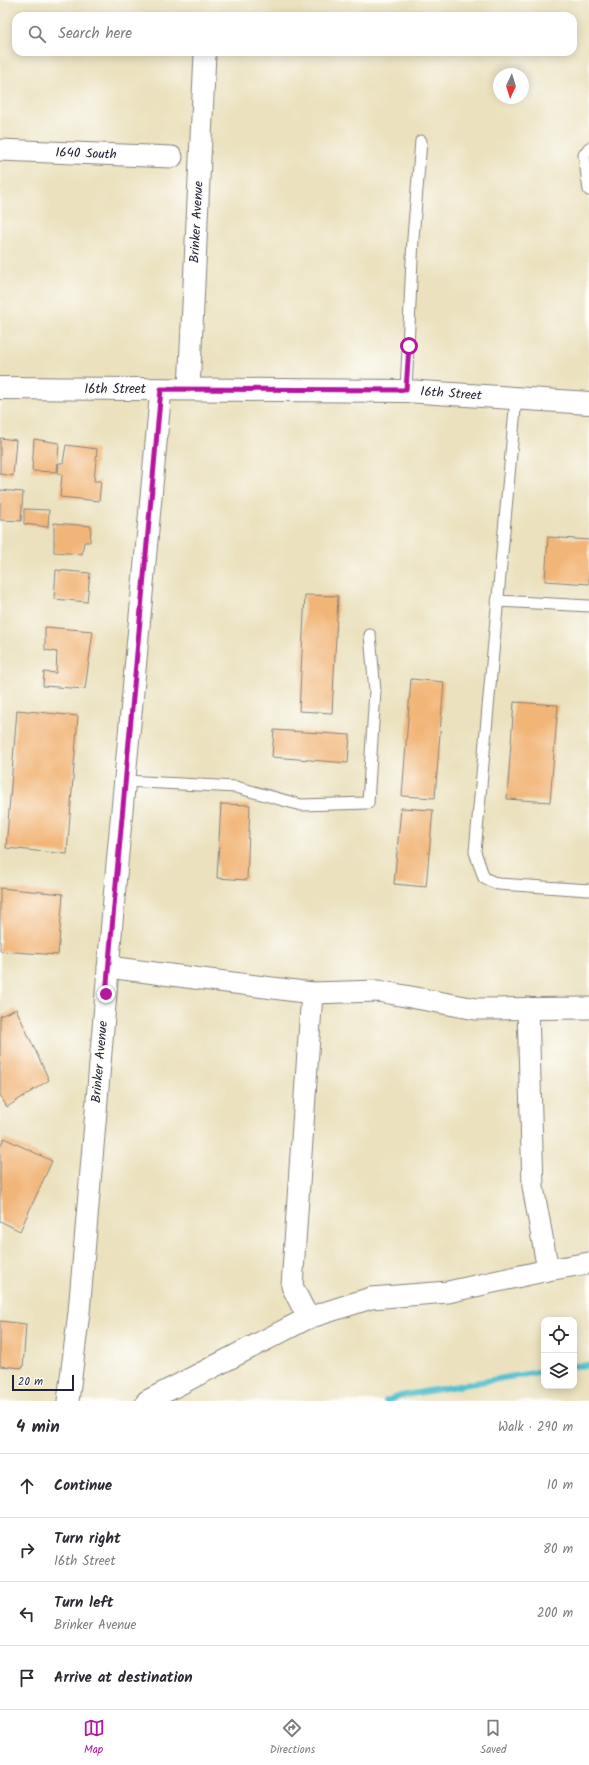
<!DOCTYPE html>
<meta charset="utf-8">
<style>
body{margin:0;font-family:Kalam,sans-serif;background:#f7f7f7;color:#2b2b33}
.controls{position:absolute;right:12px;bottom:12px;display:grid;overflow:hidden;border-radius:8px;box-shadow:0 2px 10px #0003}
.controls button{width:36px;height:36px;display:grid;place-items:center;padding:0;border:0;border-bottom:1px solid #e1e1e2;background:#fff;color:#2b2b33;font:20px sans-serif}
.compass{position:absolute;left:493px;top:68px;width:36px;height:36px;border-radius:50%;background:#fff;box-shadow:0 2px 10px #0003;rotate:184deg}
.scale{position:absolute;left:12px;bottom:10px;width:62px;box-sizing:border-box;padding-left:4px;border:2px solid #22223b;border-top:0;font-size:11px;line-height:14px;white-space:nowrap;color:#22223b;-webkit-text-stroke:3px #fdfcf7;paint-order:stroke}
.stop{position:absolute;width:12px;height:12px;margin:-9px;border:3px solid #b5179e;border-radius:50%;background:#fff}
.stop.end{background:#b5179e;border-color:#fff;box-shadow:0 1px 4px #0008}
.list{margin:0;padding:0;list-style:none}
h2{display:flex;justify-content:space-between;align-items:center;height:52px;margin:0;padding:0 16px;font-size:17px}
h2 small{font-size:13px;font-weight:400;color:#7c7c81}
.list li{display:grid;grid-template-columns:26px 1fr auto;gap:12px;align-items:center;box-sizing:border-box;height:64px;padding:0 16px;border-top:1px solid #e1e1e2}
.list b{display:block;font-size:15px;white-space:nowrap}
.list p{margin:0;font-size:13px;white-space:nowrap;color:#7c7c81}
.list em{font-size:13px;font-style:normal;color:#7c7c81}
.icon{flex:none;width:22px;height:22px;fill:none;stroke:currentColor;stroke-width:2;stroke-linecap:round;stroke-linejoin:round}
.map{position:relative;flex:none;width:589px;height:1401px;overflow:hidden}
.search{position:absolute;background:#fff;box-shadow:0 2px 10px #0003;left:12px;right:12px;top:12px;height:44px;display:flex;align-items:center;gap:10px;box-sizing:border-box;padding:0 14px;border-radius:12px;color:#7c7c81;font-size:15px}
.sheet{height:308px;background:#fff}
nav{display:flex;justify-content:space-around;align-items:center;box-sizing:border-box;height:56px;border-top:1px solid #e1e1e2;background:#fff;font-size:11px;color:#7c7c81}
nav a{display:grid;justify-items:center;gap:2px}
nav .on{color:#b5179e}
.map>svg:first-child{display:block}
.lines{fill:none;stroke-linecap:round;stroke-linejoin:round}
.stream{stroke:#54c0ce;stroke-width:6}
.building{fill:#f2b578}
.lane-casing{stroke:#86827c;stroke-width:13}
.street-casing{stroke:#86827c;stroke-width:23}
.secondary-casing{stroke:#86827c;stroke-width:24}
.lane{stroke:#fff;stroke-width:11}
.street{stroke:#fff;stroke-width:21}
.secondary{stroke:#fff;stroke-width:22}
.route{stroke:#b5179e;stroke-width:5}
.labels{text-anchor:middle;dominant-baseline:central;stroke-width:3.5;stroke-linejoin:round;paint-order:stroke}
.street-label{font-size:13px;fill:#22223b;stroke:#fdfcf7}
</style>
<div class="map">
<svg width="589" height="1401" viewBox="0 0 589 1401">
<rect width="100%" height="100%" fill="#fdfcf7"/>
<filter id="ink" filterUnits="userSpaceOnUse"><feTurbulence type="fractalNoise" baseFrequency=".025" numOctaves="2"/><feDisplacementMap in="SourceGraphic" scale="8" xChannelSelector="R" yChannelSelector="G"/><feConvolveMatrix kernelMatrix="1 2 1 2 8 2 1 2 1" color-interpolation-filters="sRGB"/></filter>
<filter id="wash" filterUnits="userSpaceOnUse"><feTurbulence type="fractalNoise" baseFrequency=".012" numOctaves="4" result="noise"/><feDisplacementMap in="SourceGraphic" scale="16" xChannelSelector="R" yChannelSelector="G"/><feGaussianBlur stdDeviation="0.9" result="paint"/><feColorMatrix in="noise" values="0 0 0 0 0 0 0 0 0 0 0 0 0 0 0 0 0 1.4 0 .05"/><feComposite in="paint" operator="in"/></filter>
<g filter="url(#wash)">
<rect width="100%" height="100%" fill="#ebe1be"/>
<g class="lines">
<g class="stream">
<path d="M574,1366L589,1365"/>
<path d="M386,1401L400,1396L544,1371"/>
</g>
</g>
<g id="blocks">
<g class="building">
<path d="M0,438L16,440L13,476L0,474Z"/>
<path d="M34,439L59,443L57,472L32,471Z"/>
<path d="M66,445L97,449L94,481H101L99,501L60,497L62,474H58L59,463H63Z"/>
<path d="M0,490L23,492L21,521L0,520Z"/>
<path d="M24,509L49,510L48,527L24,524Z"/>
<path d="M54,523L91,526L90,542H84L82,554L54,552Z"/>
<path d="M548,537L589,540V584L545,581Z"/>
<path d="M56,570L90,573L87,602L54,599Z"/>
<path d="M305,595L338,596L332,713L299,711Z"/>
<path d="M45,627L93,631L85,689L43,686L44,672L56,673L57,652L45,650Z"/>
<path d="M411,679L444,682L435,798L402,796Z"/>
<path d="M514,702L558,705L550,802L507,799Z"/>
<path d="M17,710L78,716L67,854L6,848Z"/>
<path d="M274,730L350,735L348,763L272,757Z"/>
<path d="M221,804L250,805L247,880L217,878Z"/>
<path d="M401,808L433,810L426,887L394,884Z"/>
<path d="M0,888L63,894L58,955L0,951Z"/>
<path d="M16,1009L49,1080L7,1107L0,1095V1016Z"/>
<path d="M4,1138L52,1161L20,1231L0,1221V1148Z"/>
<path d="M0,1321L26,1324L23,1368L0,1366Z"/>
</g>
</g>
</g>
<g filter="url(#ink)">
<use href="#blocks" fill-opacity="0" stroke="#86827c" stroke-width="1"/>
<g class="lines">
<defs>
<g id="lane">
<path d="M589,148L584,155L589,190"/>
<path d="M406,391L413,238L421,141"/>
<path d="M516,398L475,852L484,878L498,884L589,890"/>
<path d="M497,601L589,606"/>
<path d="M125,781L236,787L301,805L368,803L375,691L370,635"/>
</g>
<g id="street">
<path d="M0,150L172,157"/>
<path d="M189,389L205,54"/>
<path d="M108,967L312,993L378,991L476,1009L589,1008"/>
<path d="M528,1008L533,1187L548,1270"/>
<path d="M308,1318L292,1286L312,993"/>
<path d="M68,1401L79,1312L116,875L161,389"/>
<path d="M147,1401L308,1318L371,1298L448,1292L548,1270L589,1263"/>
</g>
<path id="secondary" d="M0,388L406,391L589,403"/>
</defs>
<use href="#lane" class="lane-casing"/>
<use href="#street" class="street-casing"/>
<use href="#secondary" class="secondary-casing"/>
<use href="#lane" class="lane"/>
<use href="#street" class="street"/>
<use href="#secondary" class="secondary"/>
</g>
</g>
<g class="lines" filter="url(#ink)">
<path class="route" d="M106,994L161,389L406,390L409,346"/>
</g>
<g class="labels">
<g class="street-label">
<text transform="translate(86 154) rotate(2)">1640 South</text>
<text transform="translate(197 222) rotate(-87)">Brinker Avenue</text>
<text x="115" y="389">16th Street</text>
<text transform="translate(451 394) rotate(4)">16th Street</text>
<text transform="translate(100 1062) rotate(-85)">Brinker Avenue</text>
</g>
</g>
</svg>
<div class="controls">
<button><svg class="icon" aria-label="locate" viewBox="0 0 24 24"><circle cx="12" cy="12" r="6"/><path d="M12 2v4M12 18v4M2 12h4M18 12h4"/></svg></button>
<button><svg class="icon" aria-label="layers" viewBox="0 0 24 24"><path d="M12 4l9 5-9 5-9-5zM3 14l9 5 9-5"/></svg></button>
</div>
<svg class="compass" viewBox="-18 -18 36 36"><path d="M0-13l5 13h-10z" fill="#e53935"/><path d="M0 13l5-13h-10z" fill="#7c7c81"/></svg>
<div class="scale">20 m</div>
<div class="stop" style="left:409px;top:346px"></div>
<div class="stop end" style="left:106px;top:994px"></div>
<div class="search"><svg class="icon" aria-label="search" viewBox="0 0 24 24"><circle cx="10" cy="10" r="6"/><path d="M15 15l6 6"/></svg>Search here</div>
</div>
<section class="sheet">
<h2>4 min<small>Walk · 290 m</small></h2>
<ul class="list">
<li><svg class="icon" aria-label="ahead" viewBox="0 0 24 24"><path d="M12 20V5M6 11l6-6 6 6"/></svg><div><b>Continue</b></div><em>10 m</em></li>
<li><svg class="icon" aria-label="right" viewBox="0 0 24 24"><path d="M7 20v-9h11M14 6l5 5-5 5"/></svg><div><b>Turn right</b><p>16th Street</p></div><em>80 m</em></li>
<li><svg class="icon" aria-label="left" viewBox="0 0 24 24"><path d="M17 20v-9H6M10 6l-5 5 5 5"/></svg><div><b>Turn left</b><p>Brinker Avenue</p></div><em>200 m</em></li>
<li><svg class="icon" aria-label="arrive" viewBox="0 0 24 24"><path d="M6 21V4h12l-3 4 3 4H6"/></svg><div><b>Arrive at destination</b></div></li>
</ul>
</section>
<nav>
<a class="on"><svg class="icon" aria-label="map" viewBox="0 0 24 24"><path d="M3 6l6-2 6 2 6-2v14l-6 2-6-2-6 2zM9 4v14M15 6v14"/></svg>Map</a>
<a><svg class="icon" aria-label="directions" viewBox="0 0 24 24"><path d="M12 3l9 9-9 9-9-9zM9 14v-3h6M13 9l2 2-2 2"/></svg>Directions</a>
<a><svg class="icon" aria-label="saved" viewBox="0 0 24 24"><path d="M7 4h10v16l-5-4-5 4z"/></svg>Saved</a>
</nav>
